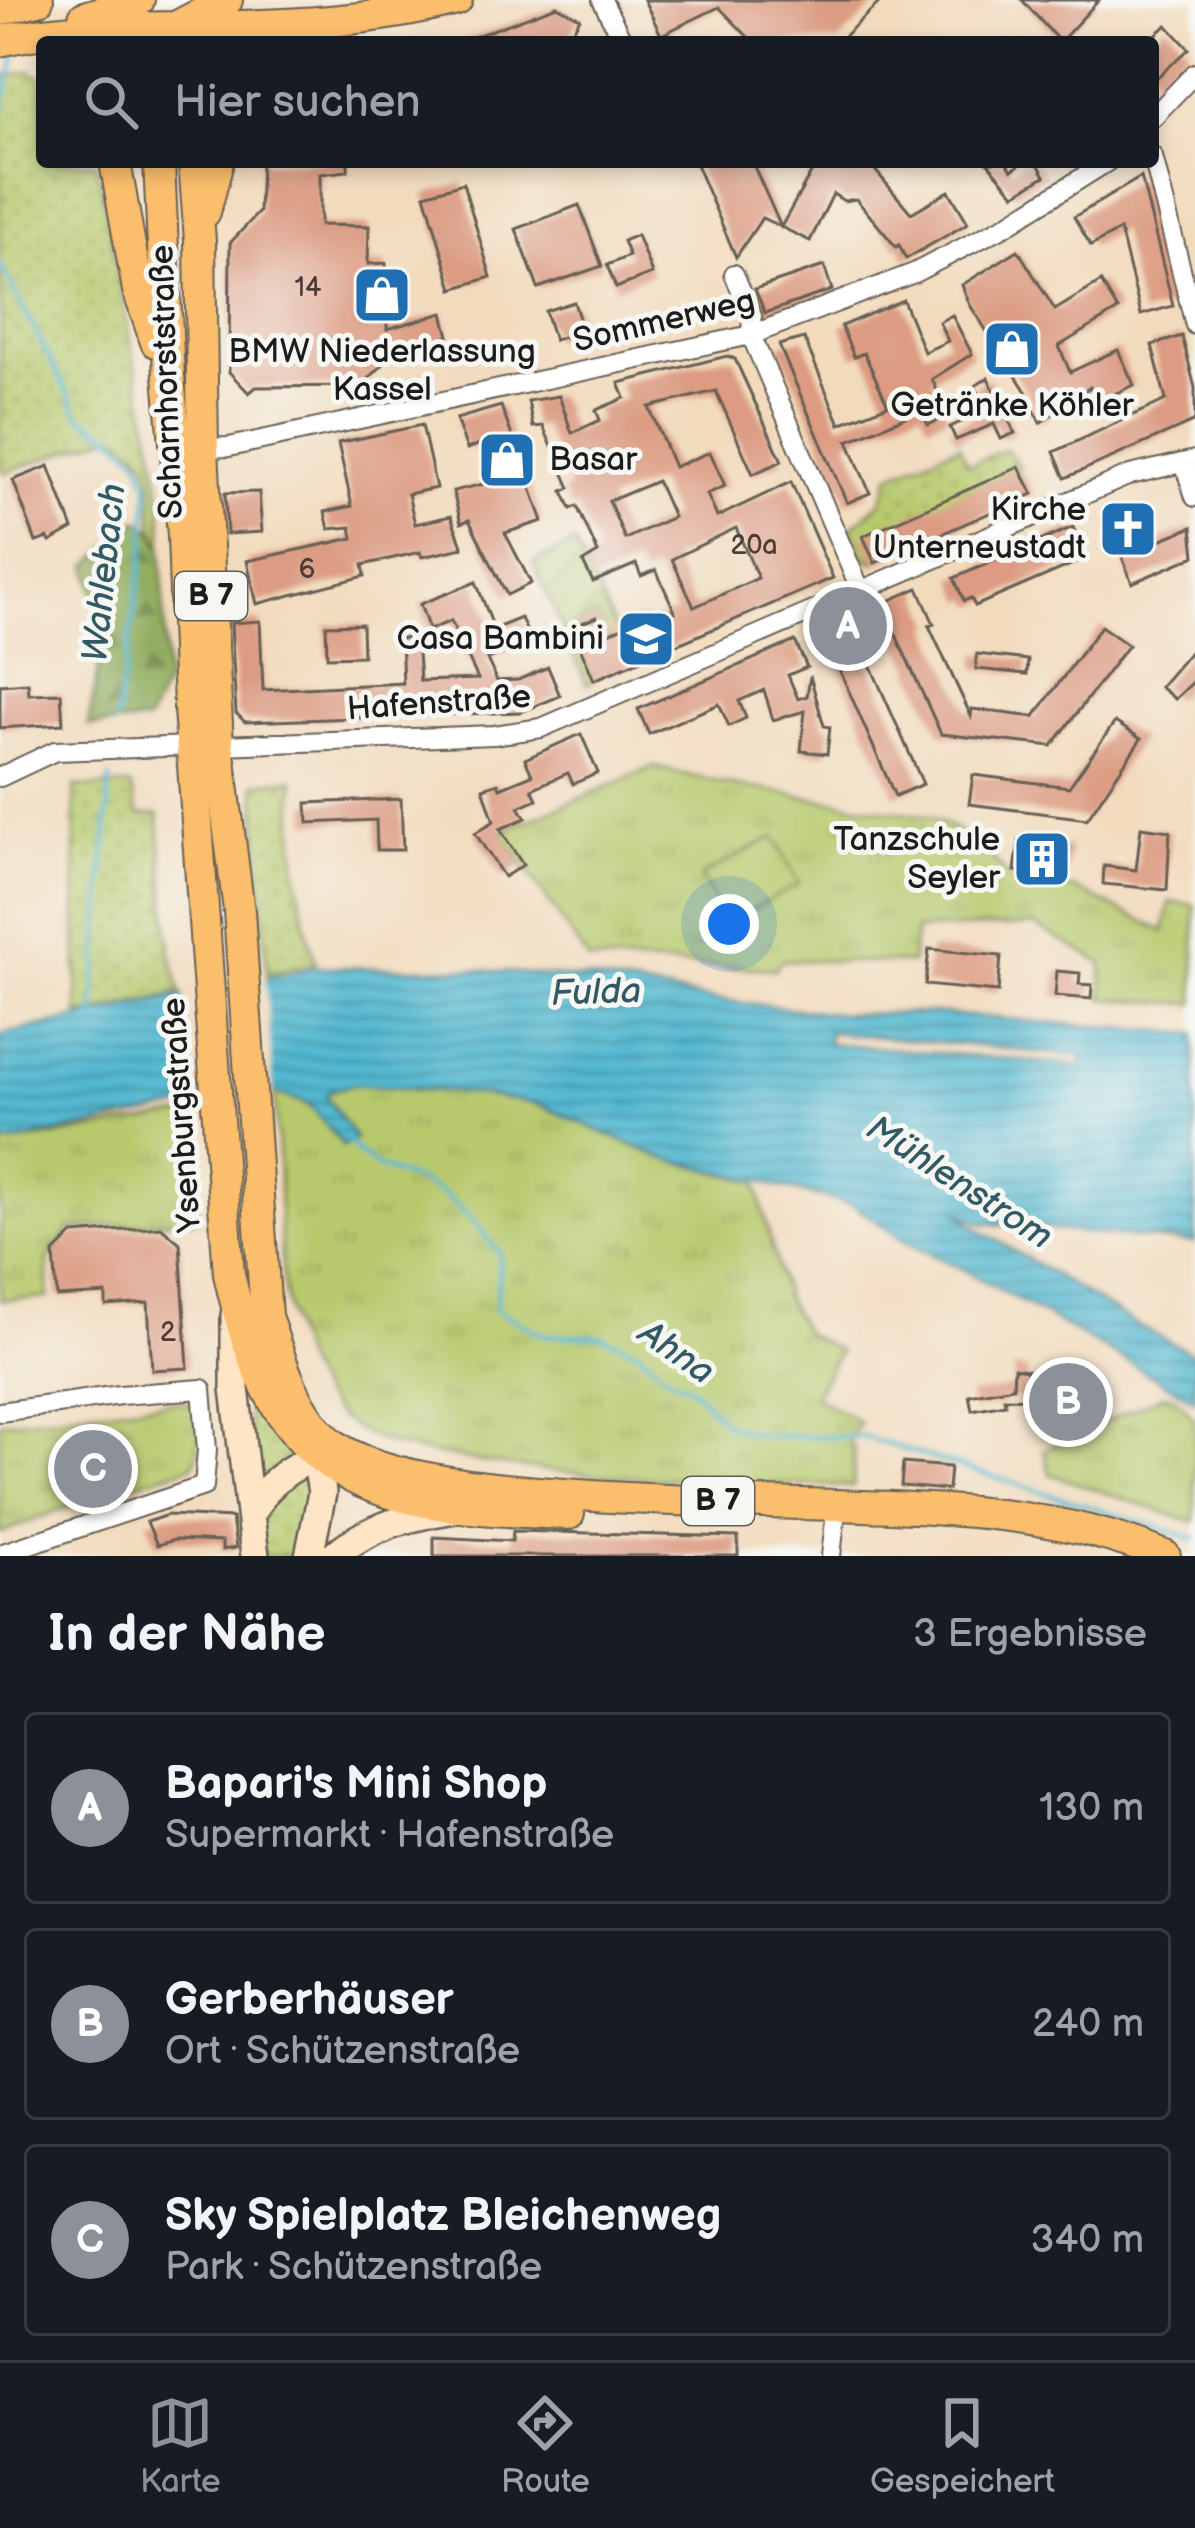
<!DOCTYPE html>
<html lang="de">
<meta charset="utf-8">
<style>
body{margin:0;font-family:"Balsamiq Sans",sans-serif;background:#242831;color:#f1f3f6}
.you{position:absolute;left:729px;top:924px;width:42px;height:42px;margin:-30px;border:9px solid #fff;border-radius:50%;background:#1a73e8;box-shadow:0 0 0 18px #1a73e833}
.badge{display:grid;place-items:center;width:78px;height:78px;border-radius:50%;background:#8c9099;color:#fff;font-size:39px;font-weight:700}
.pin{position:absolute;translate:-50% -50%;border:6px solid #fff;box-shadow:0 3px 12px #0006}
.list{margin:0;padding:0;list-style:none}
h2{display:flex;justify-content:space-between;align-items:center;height:156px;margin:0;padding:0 48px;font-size:51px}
h2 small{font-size:39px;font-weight:400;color:#9ea1a6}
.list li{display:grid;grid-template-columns:78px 1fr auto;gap:36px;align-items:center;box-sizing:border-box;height:192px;margin:0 24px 24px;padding:0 24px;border:3px solid #363941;border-radius:12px}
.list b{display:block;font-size:45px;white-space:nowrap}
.list p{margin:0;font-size:39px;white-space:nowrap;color:#9ea1a6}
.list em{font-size:39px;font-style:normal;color:#9ea1a6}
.icon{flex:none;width:66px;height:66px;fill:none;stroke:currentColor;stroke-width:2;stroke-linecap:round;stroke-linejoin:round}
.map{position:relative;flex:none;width:1195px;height:1556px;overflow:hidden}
.search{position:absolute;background:#171b24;box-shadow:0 6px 18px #0003;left:36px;right:36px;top:36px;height:132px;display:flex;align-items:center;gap:30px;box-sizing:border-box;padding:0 42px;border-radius:12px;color:#9ea1a6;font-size:45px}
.sheet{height:804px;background:#171b24}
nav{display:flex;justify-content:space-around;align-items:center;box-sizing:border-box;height:168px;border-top:3px solid #363941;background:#171b24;font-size:33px;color:#9ea1a6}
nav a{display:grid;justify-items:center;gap:6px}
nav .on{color:#8c9099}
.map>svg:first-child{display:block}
.grass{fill:url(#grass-dots);stroke:#6a7244;stroke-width:3}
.forest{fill:url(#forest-firs);stroke:#57643e;stroke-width:3}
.park{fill:url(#park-tufts);stroke:#6a7244;stroke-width:3}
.garden{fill:url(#garden-furrows);stroke:#6a7244;stroke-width:3}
.pitch{fill:#b8c96d;stroke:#6a7244;stroke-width:3}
.water{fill:url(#water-rules);stroke:#376a76;stroke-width:3;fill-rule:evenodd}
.pier{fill:#f2dbbd}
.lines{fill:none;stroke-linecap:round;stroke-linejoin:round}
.stream{stroke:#52b8d0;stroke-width:4.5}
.building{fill:#dc9b82;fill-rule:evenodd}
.street-casing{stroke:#675f54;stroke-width:22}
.secondary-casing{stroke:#675f54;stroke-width:32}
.primary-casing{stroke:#675f54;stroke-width:34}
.street{stroke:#fff;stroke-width:18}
.secondary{stroke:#fde5c5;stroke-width:27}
.primary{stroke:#fabe6d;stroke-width:30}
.labels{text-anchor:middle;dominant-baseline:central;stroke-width:10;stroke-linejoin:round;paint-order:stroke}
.number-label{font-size:27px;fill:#4c3c36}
.shield{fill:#f6f6f2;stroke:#5d5d5c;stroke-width:3}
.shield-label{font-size:30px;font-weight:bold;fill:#1c1c1c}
.street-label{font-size:33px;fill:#1c1c1c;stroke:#f6f6f2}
.poi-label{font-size:33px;fill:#1c1c1c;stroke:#f6f6f2;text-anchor:end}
.water-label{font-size:36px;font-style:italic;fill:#325a64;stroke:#f6f6f2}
</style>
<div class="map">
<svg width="1195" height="1556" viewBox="0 0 1195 1556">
<defs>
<pattern id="grass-dots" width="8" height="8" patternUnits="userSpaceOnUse" patternTransform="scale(3)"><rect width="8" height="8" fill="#b8c96d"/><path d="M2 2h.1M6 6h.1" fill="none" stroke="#9eac5e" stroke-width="1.8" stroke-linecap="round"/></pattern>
<pattern id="forest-firs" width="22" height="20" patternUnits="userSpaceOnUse" patternTransform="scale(3)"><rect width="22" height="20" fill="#92ad60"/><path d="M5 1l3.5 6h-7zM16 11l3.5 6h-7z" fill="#768c4e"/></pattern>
<pattern id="park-tufts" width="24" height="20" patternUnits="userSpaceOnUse" patternTransform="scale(3)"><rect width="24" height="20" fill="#b8c96d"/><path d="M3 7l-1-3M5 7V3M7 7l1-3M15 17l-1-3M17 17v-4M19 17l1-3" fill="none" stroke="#9eac5e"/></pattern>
<pattern id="garden-furrows" width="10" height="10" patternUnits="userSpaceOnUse" patternTransform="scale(3)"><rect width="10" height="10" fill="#b8c96d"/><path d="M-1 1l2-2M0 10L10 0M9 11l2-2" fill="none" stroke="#9eac5e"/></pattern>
<pattern id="water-rules" width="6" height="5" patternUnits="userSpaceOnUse" patternTransform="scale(3)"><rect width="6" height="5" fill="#52b8d0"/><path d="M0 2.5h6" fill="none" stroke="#4395a8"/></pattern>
</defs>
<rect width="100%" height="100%" fill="#f6f6f2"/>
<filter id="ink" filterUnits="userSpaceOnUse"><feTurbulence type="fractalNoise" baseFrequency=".00833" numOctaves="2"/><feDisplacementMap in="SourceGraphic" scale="24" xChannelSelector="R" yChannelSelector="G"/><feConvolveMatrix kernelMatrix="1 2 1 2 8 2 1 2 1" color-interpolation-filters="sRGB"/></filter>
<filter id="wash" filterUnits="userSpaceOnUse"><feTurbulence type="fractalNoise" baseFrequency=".004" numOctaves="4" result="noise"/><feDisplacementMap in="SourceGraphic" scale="48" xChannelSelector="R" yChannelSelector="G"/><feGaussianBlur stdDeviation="2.7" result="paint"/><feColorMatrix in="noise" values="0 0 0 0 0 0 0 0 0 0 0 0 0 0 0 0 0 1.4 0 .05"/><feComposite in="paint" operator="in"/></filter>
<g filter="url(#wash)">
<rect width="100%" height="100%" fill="#f2dbbd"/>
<g class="grass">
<path d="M30,71L42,78V162H95C110,223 119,284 131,345C146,417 164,472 162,547C143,515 160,487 145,461C139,452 125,442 116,434L3,473L0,467V77Z"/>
<path d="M959,445L968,465L1006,449L1019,467L875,563L866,559L851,528L882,501L890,475Z"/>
<path d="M294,779C292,843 297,902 316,963L267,974L255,783Z"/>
<path d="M131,786L138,815L158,814L171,954L181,993L78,1016L74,787Z"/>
<path d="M248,1365L297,1452L256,1488L249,1434Z"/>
<path d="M313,1467L298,1556H262C256,1501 273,1497 313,1467Z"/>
</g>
<path class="forest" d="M138,520L152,530L162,547L166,683L147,722L88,726L103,641L88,566Z"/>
<g class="park">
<path d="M653,767L727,784L931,817L979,843L1014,883L1075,889L1164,931L1170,902L1195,905V1004L1103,999L1102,963L1034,925L916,930L911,963L782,960L775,969L589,961L501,832Z"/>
<path d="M357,1084L483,1095L538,1104L660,1157L756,1182L785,1298L805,1333L839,1351L814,1396L859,1422L849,1445L854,1448L853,1487C725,1481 596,1480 469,1460C433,1454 387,1448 355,1428C327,1411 308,1378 298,1347C279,1293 280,1241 279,1185C279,1154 276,1124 274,1093C313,1099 320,1117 343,1146L355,1139L326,1096L331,1090Z"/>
<path d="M193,1113L198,1219L70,1229L48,1259V1298L0,1300V1145Z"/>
<path d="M1165,1394L1175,1397L1195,1419V1523L1050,1474L1044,1450Z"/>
<path d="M174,1401L191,1403C202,1420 202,1449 192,1466L100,1495L0,1533V1422Z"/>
</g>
<path class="garden" d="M575,544L622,643L612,647L596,617L575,626L578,634L575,636L594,680L587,684L533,562Z"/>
<path class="pitch" d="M774,837L799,884L726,923L701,876Z"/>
<path class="water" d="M316,967L468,969L589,979L710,999L842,1014L931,1013L1195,1034V1243L982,1223L957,1211L978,1229L1137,1325L1195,1355V1400L963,1269L910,1245L853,1205L660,1157L538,1104L483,1095L357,1084L331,1090L326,1096L355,1138L343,1146L308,1103L265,1090L0,1145V1035ZM828,1032L1082,1056L1083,1066L828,1043Z"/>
<path class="pier" d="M265,970L274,1099L264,1096L193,1111L184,986Z"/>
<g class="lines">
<g class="stream">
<path d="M0,122L16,52"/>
<path d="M0,264L80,416L112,436L139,460L148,483L145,546L116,722"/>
<path d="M94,1017L110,778"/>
<path d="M347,1138C374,1179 402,1168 438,1191C463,1207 481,1230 500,1253L496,1310L544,1335L601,1336L639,1351L667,1376L691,1387L727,1425L760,1436L864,1437L1195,1539"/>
</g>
</g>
<g id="blocks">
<g class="building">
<path d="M644,0H882L838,42H753L719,7L661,35Z"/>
<path d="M1022,0H1099L1060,42Z"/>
<path d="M557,6L580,18L571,34L574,42H460Z"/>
<path d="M1167,25L1189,49L1153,81V37Z"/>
<path d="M261,162H348V171L320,174V225L369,226L368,264L386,263L387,329L443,313L449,336L396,352L361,386L256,387L249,393L229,372L230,243L259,212Z"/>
<path d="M695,162H752L781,227L817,162H881L875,170L911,213L949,191L968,223L906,259L899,245L896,247L856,199L844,201L833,194L810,241L762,218L736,257Z"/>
<path d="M987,162H1006L1012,170L1024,162H1037L1045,176L1015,194Z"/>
<path d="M1141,177L1173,306L1141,315L1120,230L1091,246L1074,217Z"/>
<path d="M463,183L491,277L453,289L425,194Z"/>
<path d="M579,205L602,266L538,288L516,229Z"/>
<path d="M637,235L652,274L616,288L607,265L629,256L623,241Z"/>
<path d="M1018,250L1055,310L1101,282L1118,310L1059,346L1070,372L1118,350L1134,385L1096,402L1090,387L1040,423L1027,393L970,305L962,285Z"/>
<path d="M824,266L832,290L765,313L755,289Z"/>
<path d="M903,300L924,352L948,341L939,322L952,315L972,354L932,379L948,416L928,425L921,410L848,441L870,493L847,503L779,345L804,338L840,424L888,405L864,353L854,357L841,326Z"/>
<path d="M574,302L583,331L554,340L545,311Z"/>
<path d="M1182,336L1195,388V421L1065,478L1054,452L1166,400L1152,345Z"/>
<path d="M727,356L735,359L782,461L753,474L716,391L649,407L674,467L710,452L725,486L707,494L717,517L791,482L833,578L594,680L575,635L578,634L575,626L596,617L607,634L644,617L646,624L675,612L656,570L641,576L636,564L593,582L583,562L598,553L577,506L571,509L563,491L570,488L543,426L533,427L528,401L559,396L572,433L600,420L596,410L625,398L619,383ZM657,481L673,517L625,539L609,501ZM736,528L758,578L694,607L672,559Z"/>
<path d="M988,378L1015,433L1001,439L994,424L956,440L950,427L988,410L975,386Z"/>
<path d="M501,406L543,521L505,533L531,583L507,595L469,520L461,523L453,491L497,481L483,443L467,449L456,419Z"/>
<path d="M422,425L436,488L408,494L415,524L451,516L463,548L422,557L420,552L363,565L365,576L257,604L247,561L353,538L351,527L329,529L325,512L352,506L338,443Z"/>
<path d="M49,466L73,529L50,542L48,538L36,542L13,480Z"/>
<path d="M1019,467L1033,494L875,563L863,536Z"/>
<path d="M259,492L262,532L227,534L225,493Z"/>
<path d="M1136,509L1150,544L1192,527L1195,556L1132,583L1108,520Z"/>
<path d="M1073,527L1087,558L975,606L971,598L964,601L954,578Z"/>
<path d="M476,582L494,629L521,618L531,642L487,659L497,681L518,680L548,667L560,696L521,712L245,722L236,713L231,623L260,621L263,690L403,683L401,638H417L420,681L478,679L451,621L429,630L420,604Z"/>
<path d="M918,588L934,624L929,626L971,716L972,709L1034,717L1101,626L1128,645L1052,746L941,734L882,604Z"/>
<path d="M855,615L870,649L864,651L923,784L895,796L822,630Z"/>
<path d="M362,624L363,656L327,657L326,625Z"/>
<path d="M795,641L807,667L788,675L798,699L807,696L810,676L824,726L830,727L827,754L801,751L805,711L773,720L764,690L739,701L746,718L729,726L719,704L649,734L638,709Z"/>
<path d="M1195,646V680L1175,699L1160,687Z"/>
<path d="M977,654L1028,660L1027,674L976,669Z"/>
<path d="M28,683L29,694L61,693L63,724L0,728V685Z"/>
<path d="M1115,722L1141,739L1087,819L969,804L973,775L1069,787Z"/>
<path d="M581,734L598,773L573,784L568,773L532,789L537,799L519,807L526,818L500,829L523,865L504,877L475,833L494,821L483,788L498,783L500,788L532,775L525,759Z"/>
<path d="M401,799L403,850H377L376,820L308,823L307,803Z"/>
<path d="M1141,827L1170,831L1167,890L1103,884L1104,866L1136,870Z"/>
<path d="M1019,841L1070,847L1066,877L1015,871Z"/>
<path d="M929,949L1001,956L998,992L925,985Z"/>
<path d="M1057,971L1080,973L1079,984L1092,985L1091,999L1055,996Z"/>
<path d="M161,1227L180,1243L188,1368L152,1370L148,1303L106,1306V1294L57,1297L54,1253L73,1234Z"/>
<path d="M1014,1368L1027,1370L1026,1387L1056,1384L1057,1399L1004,1398L1005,1404L972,1410L969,1395L1013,1387Z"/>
<path d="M1079,1394L1083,1414L1089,1410L1096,1420L1063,1439L1055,1399Z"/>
<path d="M903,1463L950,1467L948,1490L901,1486Z"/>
<path d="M167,1515L232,1518L236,1548L222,1550V1542L174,1540L157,1545L147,1522Z"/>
<path d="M513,1531L738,1537V1556H434V1537L512,1541Z"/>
</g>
</g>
</g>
<g filter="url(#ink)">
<use href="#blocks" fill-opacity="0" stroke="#675f54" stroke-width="3"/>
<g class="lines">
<defs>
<g id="street">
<path d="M602,0L623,42"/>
<path d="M1153,117L1195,73"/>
<path d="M1153,157L1195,325"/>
<path d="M734,274L752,316L751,335L860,589"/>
<path d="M203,448L229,447L751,335L914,273L1005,226L1107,162"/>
<path d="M1184,463L1195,497"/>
<path d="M0,777L55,751L494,735L541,728L1130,475L1195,460"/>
<path d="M0,1412L120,1395L202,1389L207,1450L204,1486L0,1554"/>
<path d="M831,1556L835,1521"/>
</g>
<g id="secondary">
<path d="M235,1315V1388L255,1556"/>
<path d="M251,1514C270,1476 297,1464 334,1449"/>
<path d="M309,1556L322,1493L314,1443"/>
<path d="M333,1556C370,1525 409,1517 455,1509"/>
</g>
<g id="primary">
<path d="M0,10L38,0"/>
<path d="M84,17L139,0"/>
<path d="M179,25L227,0"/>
<path d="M0,41C66,25 134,28 201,27C287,25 373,22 457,0"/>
<path d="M115,162L138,290L156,342"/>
<path d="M159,162L169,376L183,535L189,709L229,1274C276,1488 369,1508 569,1514"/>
<path d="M194,162L200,241L203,448L218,744L239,911L266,1316C280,1359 296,1415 333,1444C372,1474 467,1486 516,1490C622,1500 729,1502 835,1505C947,1509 1060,1511 1165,1556"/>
<path d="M205,212L218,162"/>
</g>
</defs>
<use href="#street" class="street-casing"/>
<use href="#secondary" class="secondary-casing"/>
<use href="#primary" class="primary-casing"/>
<use href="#street" class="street"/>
<use href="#secondary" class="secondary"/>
<use href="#primary" class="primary"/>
</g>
</g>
<defs>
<symbol id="shop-square" viewBox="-11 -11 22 22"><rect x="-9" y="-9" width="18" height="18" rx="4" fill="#1f6fb2" stroke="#f6f6f2"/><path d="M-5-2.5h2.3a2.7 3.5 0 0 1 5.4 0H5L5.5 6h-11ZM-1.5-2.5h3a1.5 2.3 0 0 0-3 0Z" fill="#fff"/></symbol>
<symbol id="church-square" viewBox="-11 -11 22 22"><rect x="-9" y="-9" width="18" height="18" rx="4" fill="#1f6fb2" stroke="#f6f6f2"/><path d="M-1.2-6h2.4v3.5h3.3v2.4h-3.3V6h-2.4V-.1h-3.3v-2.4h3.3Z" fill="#fff"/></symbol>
<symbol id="school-square" viewBox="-11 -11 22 22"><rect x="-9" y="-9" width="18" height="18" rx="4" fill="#1f6fb2" stroke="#f6f6f2"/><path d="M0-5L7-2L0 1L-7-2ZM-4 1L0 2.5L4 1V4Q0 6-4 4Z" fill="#fff"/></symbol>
<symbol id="building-square" viewBox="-11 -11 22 22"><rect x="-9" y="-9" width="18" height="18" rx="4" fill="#1f6fb2" stroke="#f6f6f2"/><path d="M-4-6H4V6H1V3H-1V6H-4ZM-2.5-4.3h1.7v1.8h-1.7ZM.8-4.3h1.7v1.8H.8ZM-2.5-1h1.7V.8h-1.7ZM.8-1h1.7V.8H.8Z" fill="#fff"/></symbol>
</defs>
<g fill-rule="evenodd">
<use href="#shop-square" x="349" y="262" width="66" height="66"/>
<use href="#shop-square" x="979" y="316" width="66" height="66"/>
<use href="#shop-square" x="474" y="427" width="66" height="66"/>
<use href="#church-square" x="1095" y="496" width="66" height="66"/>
<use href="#school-square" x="613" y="606" width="66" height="66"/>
<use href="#building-square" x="1009" y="826" width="66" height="66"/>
</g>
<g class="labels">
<g class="number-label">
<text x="308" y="288">14</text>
<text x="754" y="546">20a</text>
<text x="307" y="570">6</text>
<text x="168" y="1333">2</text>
</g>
<g class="shield">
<rect x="175" y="572" width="72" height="48" rx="9"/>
<rect x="682" y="1477" width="72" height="48" rx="9"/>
</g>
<g class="shield-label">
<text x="211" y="596">B 7</text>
<text x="718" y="1501">B 7</text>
</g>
<g class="street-label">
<text transform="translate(664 321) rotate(-13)">Sommerweg</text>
<text transform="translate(167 382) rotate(-92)">Scharnhorststraße</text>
<text transform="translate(439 703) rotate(-4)">Hafenstraße</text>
<text transform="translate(182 1115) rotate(-94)">Ysenburgstraße</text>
</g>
<g class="poi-label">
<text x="382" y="352" text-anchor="middle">BMW Niederlassung<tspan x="382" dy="38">Kassel</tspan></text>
<text x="1012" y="406" text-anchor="middle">Getränke Köhler</text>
<text x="549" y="460" text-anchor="start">Basar</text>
<text x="1086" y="510">Kirche<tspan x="1086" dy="38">Unterneustadt</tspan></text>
<text x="604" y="639">Casa Bambini</text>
<text x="1000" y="840">Tanzschule<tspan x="1000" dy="38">Seyler</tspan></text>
</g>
<g class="water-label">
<text transform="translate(105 573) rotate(-84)">Wahlebach</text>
<text transform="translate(596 993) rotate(-2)">Fulda</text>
<text transform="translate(959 1183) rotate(33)">Mühlenstrom</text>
<text transform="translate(676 1353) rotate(35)">Ahna</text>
</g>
</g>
</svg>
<div class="you"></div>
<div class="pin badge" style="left:848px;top:626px">A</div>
<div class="pin badge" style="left:1068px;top:1402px">B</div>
<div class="pin badge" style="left:93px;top:1469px">C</div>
<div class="search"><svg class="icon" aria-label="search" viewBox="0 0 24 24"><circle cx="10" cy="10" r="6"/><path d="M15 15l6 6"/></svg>Hier suchen</div>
</div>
<section class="sheet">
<h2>In der Nähe<small>3 Ergebnisse</small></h2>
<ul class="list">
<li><span class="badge">A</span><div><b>Bapari's Mini Shop</b><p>Supermarkt · Hafenstraße</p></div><em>130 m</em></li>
<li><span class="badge">B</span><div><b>Gerberhäuser</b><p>Ort · Schützenstraße</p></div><em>240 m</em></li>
<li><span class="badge">C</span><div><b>Sky Spielplatz Bleichenweg</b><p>Park · Schützenstraße</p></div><em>340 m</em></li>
</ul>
</section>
<nav>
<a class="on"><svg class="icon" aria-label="map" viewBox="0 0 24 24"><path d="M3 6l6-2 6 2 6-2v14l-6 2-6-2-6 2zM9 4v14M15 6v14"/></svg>Karte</a>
<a><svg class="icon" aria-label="directions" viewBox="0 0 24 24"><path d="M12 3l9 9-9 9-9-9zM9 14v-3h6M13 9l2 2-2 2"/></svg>Route</a>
<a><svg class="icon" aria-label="saved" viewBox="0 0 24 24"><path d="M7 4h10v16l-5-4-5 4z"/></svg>Gespeichert</a>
</nav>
